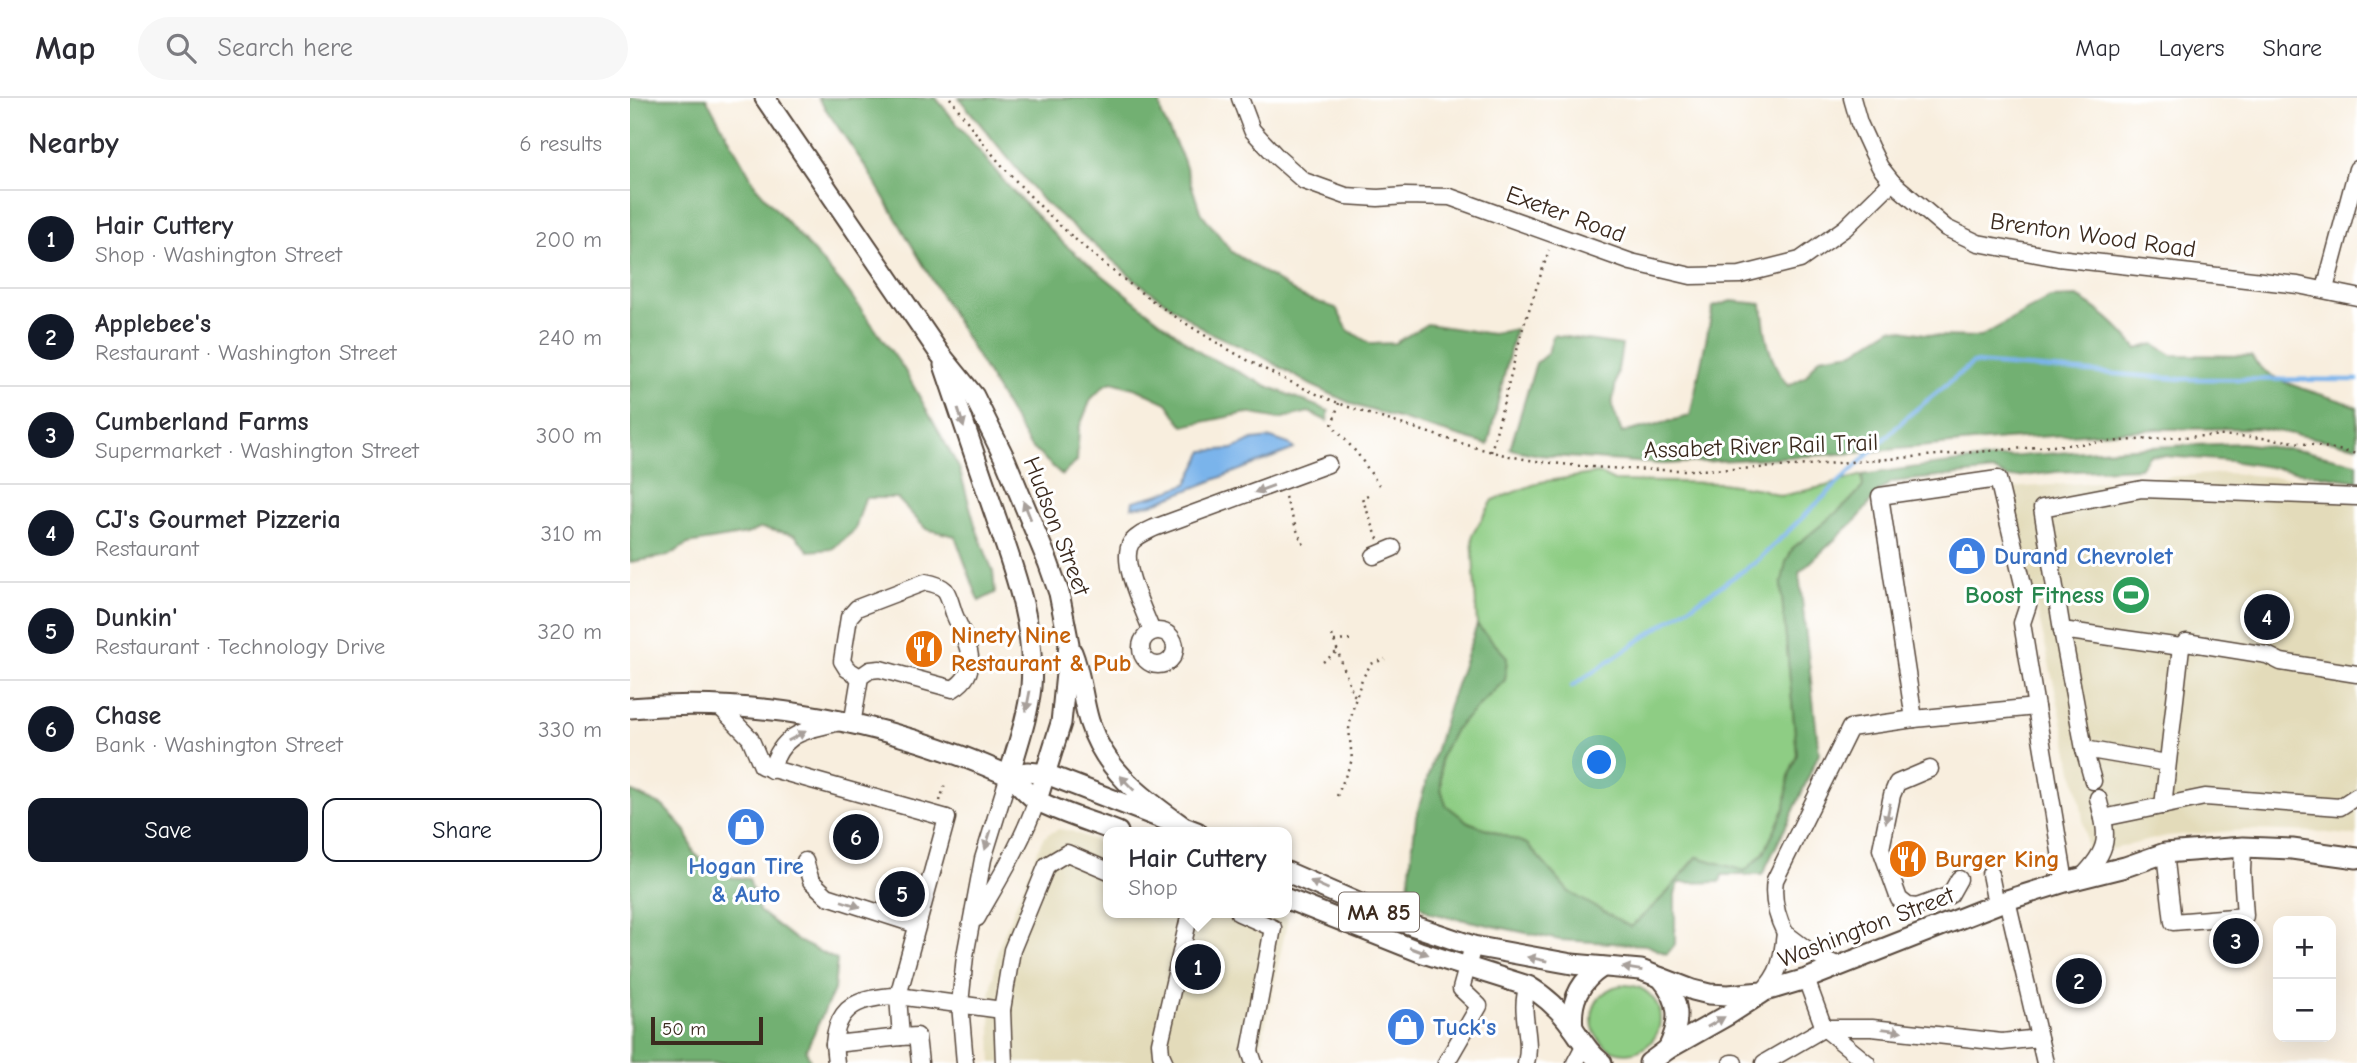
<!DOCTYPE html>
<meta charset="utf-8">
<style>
body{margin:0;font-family:"Comic Neue",sans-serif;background:#f7f7f7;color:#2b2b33}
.controls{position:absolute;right:21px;bottom:21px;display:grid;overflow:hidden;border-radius:14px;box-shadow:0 7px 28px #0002}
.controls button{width:63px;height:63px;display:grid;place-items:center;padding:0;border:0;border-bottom:2px solid #e1e1e2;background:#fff;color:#2b2b33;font:35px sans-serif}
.scale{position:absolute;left:21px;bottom:18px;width:112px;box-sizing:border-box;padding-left:7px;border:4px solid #3b2a1e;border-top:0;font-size:19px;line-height:24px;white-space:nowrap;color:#3b2a1e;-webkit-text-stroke:5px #fff;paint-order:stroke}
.you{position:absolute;left:970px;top:665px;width:24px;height:24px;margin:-18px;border:5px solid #fff;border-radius:50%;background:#1a73e8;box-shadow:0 0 0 10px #1a73e833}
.badge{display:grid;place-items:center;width:46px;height:46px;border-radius:50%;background:#111827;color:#fff;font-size:23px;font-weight:700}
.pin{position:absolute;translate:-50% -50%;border:4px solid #fff;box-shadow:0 2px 7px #0006}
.popup{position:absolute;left:473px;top:729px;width:189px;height:91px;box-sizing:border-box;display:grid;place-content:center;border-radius:14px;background:#fff;filter:drop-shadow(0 2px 5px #0005);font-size:23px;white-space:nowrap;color:#7c7c81}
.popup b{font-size:26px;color:#2b2b33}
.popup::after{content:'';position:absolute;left:50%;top:100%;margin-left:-14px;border:14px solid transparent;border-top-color:#fff}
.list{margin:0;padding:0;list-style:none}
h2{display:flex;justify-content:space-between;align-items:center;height:91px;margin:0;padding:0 28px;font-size:30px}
h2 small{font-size:23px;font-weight:400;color:#7c7c81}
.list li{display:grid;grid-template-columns:46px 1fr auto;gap:21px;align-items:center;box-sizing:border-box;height:98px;padding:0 28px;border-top:2px solid #e1e1e2}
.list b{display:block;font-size:26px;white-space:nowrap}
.list p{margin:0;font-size:23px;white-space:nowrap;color:#7c7c81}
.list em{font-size:23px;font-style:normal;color:#7c7c81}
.actions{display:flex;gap:14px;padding:21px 28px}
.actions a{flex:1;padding:16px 0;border:2px solid #111827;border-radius:14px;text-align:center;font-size:24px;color:#111827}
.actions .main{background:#111827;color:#fff}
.icon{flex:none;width:38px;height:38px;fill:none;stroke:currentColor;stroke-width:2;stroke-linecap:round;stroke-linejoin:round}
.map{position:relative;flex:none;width:1727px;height:965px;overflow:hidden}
header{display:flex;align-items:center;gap:42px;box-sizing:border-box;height:98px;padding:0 35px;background:#fff;border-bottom:2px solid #e1e1e2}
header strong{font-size:33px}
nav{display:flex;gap:38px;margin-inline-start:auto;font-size:24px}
.search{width:490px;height:63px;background:#f7f7f7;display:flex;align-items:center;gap:18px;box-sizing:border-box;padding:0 24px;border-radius:38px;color:#7c7c81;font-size:26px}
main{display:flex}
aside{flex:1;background:#fff}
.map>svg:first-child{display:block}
.built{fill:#e3dbba}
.green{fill:#8ecd84;stroke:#647c51;stroke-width:2}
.forest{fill:#72b072;stroke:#566d48;stroke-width:2}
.water{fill:#7ab4eb;stroke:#5a6f84;stroke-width:2}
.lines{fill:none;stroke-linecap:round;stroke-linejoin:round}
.stream{stroke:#7ab4eb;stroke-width:4.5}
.minor-casing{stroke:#57473b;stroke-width:19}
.major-casing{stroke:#57473b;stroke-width:23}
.path{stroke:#57473b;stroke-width:2.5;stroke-dasharray:2 5;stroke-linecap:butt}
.minor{stroke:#fff;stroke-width:16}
.major{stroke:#fff;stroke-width:19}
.oneway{fill:#a79f9a}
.labels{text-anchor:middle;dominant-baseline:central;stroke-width:6;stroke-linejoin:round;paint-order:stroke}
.shield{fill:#fff;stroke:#766a62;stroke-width:2}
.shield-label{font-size:23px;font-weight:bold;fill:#3b2a1e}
.street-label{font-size:24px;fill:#3b2a1e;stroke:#fff}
.shop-label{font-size:24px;font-weight:bold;fill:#366cbe;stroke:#fff;text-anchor:start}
.leisure-label{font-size:24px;font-weight:bold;fill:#27864d;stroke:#fff;text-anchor:end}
.food-label{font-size:24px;font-weight:bold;fill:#c56008;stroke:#fff;text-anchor:start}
</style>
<header>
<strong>Map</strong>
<div class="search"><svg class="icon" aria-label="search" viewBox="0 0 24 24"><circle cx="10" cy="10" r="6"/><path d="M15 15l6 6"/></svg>Search here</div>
<nav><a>Map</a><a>Layers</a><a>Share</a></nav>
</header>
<main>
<aside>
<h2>Nearby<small>6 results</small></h2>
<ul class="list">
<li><span class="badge">1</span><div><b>Hair Cuttery</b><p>Shop · Washington Street</p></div><em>200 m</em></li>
<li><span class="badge">2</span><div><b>Applebee's</b><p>Restaurant · Washington Street</p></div><em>240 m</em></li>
<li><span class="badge">3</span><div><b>Cumberland Farms</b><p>Supermarket · Washington Street</p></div><em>300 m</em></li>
<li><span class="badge">4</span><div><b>CJ's Gourmet Pizzeria</b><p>Restaurant</p></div><em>310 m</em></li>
<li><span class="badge">5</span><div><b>Dunkin'</b><p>Restaurant · Technology Drive</p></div><em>320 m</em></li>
<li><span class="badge">6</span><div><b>Chase</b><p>Bank · Washington Street</p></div><em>330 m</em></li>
</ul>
<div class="actions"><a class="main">Save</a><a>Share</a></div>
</aside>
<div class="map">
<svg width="1727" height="965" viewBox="0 0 1727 965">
<rect width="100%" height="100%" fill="#fff"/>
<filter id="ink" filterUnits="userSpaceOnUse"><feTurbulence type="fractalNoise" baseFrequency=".0143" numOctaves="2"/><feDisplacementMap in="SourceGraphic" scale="14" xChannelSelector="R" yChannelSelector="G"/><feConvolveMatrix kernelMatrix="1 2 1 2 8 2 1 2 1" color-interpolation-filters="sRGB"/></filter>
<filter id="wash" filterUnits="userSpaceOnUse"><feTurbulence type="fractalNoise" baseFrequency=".00686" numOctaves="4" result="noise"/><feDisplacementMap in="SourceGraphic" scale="28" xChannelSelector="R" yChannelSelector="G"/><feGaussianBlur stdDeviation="1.57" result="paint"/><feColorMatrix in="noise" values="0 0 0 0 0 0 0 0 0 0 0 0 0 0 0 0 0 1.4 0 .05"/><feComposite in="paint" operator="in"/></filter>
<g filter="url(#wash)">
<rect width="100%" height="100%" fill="#f8eede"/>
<g class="built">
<path d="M1596,375L1674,381L1727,390V738L1688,734L1616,732L1537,738L1458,757L1451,708L1380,390Z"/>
<path d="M429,731L441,733L479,748V815H646L658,820L628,960L638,965H362L360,898L368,851L412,742L418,736Z"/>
</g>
<g class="green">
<path d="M968,375L984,383L1091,385L1131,391L1151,398L1196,388L1232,377L1233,389L1217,406L1163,450L1151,488L1167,656L1159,678L1155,710L1134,755L1115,773L1067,759L1037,795L1001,830L939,794L897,746L838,724L816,708L811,691L810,660L825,631L875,582L877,559L847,527L842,437L863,402L911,384Z"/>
<circle cx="996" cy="921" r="34"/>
</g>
<g class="forest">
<path d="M0,0H76L127,90L218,193L274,271L329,370L346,430L363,474L365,495L349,503L325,438L296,431L267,400H235L225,432L202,451L179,453L165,437L131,430L117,436L58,446L38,458L0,464Z"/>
<path d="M188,0H306L377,87L435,147L507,205L572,256L637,288L699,313L697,323L679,314L649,321L617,315L553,328L537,305L507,291L482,284L475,287L461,301L449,330L447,363L432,377L399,347L237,71Z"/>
<path d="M329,0H529L532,18L553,61L570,113L602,154L673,199L706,210L718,232L741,246L765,245L797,226L862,236L885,231L858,347L727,308L681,287L631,258L576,233L509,185L413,103Z"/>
<path d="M1447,199C1471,211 1490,230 1507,251L1524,246L1542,257L1621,258C1638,289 1696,294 1727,309V348L1630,330L1528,331L1375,341L1225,355L1033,366L909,357L880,351L906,265L918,255L923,237L992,247L982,308L992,335L1060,318L1083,209L1101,203L1132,206C1135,236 1138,263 1158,288L1175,279L1190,259L1224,254L1262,230L1306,238L1350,239L1420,200Z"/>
<path d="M1612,345L1679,354L1727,365V383L1601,363L1520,357L1510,370L1426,374L1378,380L1365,373L1262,384L1248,394L1229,419L1169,475L1189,655L1164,712L1132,777H1092L1090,784L1049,785L1045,796V846L1037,856L1016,847L930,842L801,815L777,799L786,719L819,607L847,527L877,559L875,582L825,631L810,660L811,691L816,707L838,724L897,746L939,794L1001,829L1037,795L1067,759L1115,773L1134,755L1155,710L1159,678L1167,656L1151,488L1156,464L1163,450L1217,406L1233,389L1232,377C1357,357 1485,350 1612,345Z"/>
<path d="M0,693L33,708L56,733L64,755L90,778L119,781L129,813L166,842L207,862L204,892L176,952L181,965H0Z"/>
</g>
<path class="water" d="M641,340L659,346L664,351L522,406L502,409L503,403L527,397L557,386L574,353L603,351L623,342Z"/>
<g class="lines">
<path class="stream" d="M942,588L1126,464L1278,318L1343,265L1551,281L1727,282"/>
</g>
</g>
<g filter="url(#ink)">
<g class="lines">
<defs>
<g id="minor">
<path d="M610,0L622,32L648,60L674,83L716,98L748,100L775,98L820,99L1001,164L1061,178L1110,177L1170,162L1215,130L1262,84"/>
<path d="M1222,0L1229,25L1240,49L1250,69L1262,84L1316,130L1348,145L1428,160L1668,187L1727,199"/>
<path d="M1695,191L1727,71"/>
<path d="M1727,399L1512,391L1412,410L1432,532L1551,549L1556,544L1637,557L1651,564L1727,576"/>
<path d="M744,458L763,450"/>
<path d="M1432,532L1454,651L1537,665"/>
<circle cx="528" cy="550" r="17"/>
<path d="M522,534C515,514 489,464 501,445C506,438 516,434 524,430L698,366"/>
<path d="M90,609L120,640L132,668L317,720L268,898L372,912"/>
<path d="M1284,621L1250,398L1368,381L1398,507L1392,525L1435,784"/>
<path d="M222,627L230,579L217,571L212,563L219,519L227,510L295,484C301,485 310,487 315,492C320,499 322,511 325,518C336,544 354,572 323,591L250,571L240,572L230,579"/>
<path d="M1454,651L1463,683"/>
<path d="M1300,671L1267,685L1262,697L1251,751L1269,801L1278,808L1287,809L1320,797L1329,781"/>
<path d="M141,672C153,633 175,633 210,624"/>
<path d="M1533,708L1551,549"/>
<path d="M1473,720L1575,699L1710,709L1727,698"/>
<path d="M1535,755L1543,824L1615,818L1612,773L1613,749"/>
<path d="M175,763L181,783L197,798L287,827"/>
<path d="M1360,776L1366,806"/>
<path d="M1451,780C1481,750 1478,739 1468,700"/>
<path d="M1377,802L1415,965"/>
<path d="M609,815L643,830L620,953L624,965"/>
<path d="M347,820C369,781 392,745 407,702"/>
<path d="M1155,835C1146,817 1142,801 1145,782L1220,630L1284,621L1406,609"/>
<path d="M1176,881L1194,930L1237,965"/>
<path d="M1132,894C1151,874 1152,861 1155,835L1183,856L1209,868"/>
<path d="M268,898L271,939L204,946C207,906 232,899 268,898Z"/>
<path d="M271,939L287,938L290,965"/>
<path d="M204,946L206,965"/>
<path d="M335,965L330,906L335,858L353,761L379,677"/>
<path d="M374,965L372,912L382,852L417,767L437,755L479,773"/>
<path d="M535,965L531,956L530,945L560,815"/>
<path d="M816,965L849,908L831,891L843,848"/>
<path d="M896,965C903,939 888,914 898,888"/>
<path d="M945,965L954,948"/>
<path d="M1101,965H1104"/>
<path d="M1134,965L1194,930H1242L1372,944L1409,940"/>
</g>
<g id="major">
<path d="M135,0L310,256L344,298L375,361L418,464L429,495L439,546L431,625L407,702"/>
<path d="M314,267C330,315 346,361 362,408C382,466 406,527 401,589C398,619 387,649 379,677"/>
<path d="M442,554C451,576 452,600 459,623C474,671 511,699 551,727"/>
<path d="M0,610C126,598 260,625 375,676C388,681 395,696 408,703C433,716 462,724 488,734"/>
<path d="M379,677L398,674L416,676L567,734"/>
<path d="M657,774L767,822L843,848L942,866L1011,872L1063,892L1079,896L1098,897L1132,894L1176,881L1377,802L1435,784L1495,769L1535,755L1613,749L1662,751L1727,760"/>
<path d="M657,801L790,854L898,888C915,898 932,914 943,930C953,944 959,955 972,965"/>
<path d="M1031,880C1051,903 1051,924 1038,951"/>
<path d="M943,930C940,903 949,884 972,869"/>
<path d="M1019,965L1038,951L1098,917L1132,895"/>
</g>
</defs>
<use href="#minor" class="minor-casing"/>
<use href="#major" class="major-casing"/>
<g class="path">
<path d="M320,0C338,24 356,50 377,73C463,170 580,252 701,302C727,313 754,321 781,329C827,344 873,360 922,365C1055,381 1189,366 1321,356C1383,351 1444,346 1505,342C1538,340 1572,337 1605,338C1646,340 1687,347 1727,356"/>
<path d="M709,305L702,327L727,355L751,390"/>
<path d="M861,354L892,233L919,152"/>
<path d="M738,397L732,400L748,441"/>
<path d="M655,399C662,416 666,435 676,450"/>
<path d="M702,537L723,596L727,599"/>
<path d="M704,543L720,542"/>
<path d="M693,564L708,553"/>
<path d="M707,698L722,662L719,631L724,606L732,581L741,566L755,561"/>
<path d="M310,703L316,683"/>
</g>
<use href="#minor" class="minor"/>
<use href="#major" class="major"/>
</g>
<defs><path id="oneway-solid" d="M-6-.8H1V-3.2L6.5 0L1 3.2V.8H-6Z" transform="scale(1.75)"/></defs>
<g class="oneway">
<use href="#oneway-solid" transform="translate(331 320) rotate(73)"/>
<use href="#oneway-solid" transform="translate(634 391) rotate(160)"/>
<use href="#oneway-solid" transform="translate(397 412) rotate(-112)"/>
<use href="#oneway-solid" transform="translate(398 603) rotate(101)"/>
<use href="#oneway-solid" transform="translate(167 638) rotate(-28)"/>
<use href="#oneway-solid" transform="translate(497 685) rotate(-134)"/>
<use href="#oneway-solid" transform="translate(1258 715) rotate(102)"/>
<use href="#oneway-solid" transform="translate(358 742) rotate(107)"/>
<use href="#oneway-solid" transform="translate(689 787) rotate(-156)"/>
<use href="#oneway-solid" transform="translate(221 806) rotate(18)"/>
<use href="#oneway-solid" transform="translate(789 853) rotate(20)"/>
<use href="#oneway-solid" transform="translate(907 861) rotate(-169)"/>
<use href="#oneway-solid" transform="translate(1002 871) rotate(-171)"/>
<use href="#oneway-solid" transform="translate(1086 924) rotate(-30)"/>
<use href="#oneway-solid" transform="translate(1262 932) rotate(7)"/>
</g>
</g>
<defs>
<symbol id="shop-disc" viewBox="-11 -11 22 22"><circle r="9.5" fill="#3f7fe0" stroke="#fff"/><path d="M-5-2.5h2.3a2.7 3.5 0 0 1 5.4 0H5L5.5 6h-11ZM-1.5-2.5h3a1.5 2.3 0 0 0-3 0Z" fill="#fff"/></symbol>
<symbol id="stadium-disc" viewBox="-11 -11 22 22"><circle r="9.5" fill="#2e9e5b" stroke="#fff"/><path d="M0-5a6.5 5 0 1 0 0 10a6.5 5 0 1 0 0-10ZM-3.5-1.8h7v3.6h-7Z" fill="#fff"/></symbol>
<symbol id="restaurant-disc" viewBox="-11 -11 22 22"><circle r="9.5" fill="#e8710a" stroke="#fff"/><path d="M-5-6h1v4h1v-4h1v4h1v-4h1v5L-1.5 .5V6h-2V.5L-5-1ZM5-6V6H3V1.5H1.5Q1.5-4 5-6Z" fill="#fff"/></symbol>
</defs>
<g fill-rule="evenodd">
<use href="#shop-disc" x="1315" y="436" width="44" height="44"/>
<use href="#stadium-disc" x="1479" y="475" width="44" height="44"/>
<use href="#restaurant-disc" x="272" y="529" width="44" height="44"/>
<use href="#shop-disc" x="94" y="707" width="44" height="44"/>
<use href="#restaurant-disc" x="1256" y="739" width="44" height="44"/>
<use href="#shop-disc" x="754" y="907" width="44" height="44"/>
</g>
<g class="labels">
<rect class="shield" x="709" y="794.5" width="80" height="39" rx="5"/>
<g class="shield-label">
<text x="749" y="814">MA 85</text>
</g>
<g class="street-label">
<text transform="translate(936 116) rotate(20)">Exeter Road</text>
<text transform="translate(1463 137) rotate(8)">Brenton Wood Road</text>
<text transform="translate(1131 348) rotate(-2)">Assabet River Rail Trail</text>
<text transform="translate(427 428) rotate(69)">Hudson Street</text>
<text transform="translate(1236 829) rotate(-21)">Washington Street</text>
</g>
<g class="shop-label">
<text x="1364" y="458">Durand Chevrolet</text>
<text x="116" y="768" text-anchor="middle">Hogan Tire<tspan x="116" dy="28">&amp; Auto</tspan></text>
<text x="803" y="929">Tuck's</text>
</g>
<g class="leisure-label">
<text x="1474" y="497">Boost Fitness</text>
</g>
<g class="food-label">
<text x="321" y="537">Ninety Nine<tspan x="321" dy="28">Restaurant &amp; Pub</tspan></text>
<text x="1305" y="761">Burger King</text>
</g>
</g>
</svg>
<div class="controls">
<button>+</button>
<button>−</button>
</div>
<div class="scale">50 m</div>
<div class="you"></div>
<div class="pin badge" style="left:568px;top:869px">1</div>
<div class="popup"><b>Hair Cuttery</b>Shop</div>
<div class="pin badge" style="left:1449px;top:883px">2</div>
<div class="pin badge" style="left:1606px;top:843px">3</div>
<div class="pin badge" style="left:1637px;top:519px">4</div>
<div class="pin badge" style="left:272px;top:796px">5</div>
<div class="pin badge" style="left:226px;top:739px">6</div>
</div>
</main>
